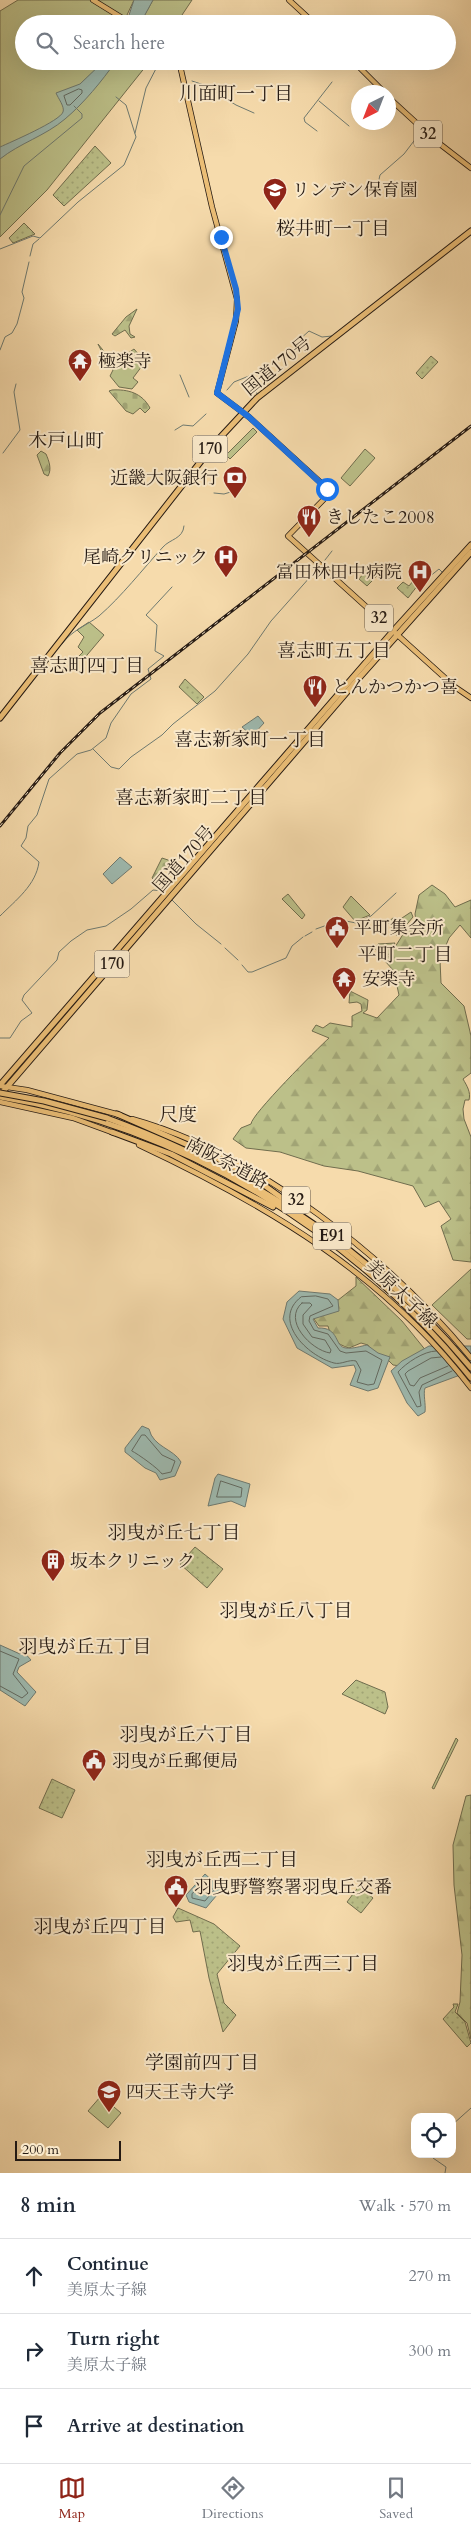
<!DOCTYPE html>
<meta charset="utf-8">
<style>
body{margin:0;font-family:Cardo,"Noto Serif JP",serif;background:#f6f6f7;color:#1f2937}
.controls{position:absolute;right:15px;bottom:15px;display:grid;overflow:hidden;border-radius:10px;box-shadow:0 5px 20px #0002}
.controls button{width:45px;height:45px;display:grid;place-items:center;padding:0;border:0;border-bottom:1px solid #e0e1e3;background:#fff;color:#1f2937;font:25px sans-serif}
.compass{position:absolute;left:351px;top:85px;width:45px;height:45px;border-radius:50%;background:#fff;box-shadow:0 5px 20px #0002;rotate:222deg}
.scale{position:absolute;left:15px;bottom:12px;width:106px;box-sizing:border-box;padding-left:5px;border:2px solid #251a13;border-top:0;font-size:14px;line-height:18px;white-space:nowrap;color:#251a13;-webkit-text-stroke:4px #f9e8c9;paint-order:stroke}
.stop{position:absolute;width:15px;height:15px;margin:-11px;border:4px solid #1a73e8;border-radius:50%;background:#fff}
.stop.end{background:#1a73e8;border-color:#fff;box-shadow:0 1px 5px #0008}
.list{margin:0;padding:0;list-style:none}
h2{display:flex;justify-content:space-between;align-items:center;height:65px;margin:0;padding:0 20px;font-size:21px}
h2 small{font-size:16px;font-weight:400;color:#747a83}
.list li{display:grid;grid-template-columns:32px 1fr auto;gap:15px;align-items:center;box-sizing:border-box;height:75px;padding:0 20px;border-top:1px solid #e0e1e3}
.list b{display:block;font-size:19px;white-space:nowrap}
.list p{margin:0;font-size:16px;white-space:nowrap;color:#747a83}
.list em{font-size:16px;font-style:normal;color:#747a83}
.icon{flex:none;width:28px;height:28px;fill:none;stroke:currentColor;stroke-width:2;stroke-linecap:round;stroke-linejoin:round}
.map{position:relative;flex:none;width:471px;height:2173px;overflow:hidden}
.search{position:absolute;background:#fff;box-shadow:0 5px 20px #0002;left:15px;right:15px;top:15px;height:55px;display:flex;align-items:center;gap:12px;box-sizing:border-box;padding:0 18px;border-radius:28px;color:#747a83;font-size:19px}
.sheet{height:290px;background:#fff}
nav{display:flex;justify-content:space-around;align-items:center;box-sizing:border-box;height:70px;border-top:1px solid #e0e1e3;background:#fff;font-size:14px;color:#747a83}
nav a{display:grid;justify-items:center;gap:2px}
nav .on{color:#8f2418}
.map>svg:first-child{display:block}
.grass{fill:#bcc089;stroke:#706d4e}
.forest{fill:url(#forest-firs);stroke:#706d4e}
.cemetery{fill:url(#cemetery-stones);stroke:#706d4e}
.park{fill:url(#park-dots);stroke:#706d4e}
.water{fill:#9ebab0;stroke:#6e7a71}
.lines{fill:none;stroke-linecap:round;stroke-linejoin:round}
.shore{stroke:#626a62;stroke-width:1}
.stream{stroke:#6e7a71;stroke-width:1}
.major-casing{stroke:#251a13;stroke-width:6}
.highway-casing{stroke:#251a13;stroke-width:7}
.major{stroke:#ebbe76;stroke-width:4.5}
.highway{stroke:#ebbe76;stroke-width:5}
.rail-casing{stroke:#251a13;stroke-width:3}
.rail{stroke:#f9e8c9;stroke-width:1;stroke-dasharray:4;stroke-linecap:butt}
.highway-bridge-casing{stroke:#251a13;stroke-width:7;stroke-linecap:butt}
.highway-bridge{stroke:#ebbe76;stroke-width:5}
.route{stroke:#1a73e8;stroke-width:6}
.labels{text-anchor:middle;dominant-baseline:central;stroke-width:4;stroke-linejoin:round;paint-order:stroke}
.shield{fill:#f9e8c9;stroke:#65584a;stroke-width:1}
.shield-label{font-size:16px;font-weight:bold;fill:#251a13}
.poi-label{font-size:18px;fill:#251a13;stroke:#f9e8c9;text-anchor:start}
.street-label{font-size:18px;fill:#251a13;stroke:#f9e8c9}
.neighbourhood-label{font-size:19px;fill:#251a13;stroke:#f9e8c9}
</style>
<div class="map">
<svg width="471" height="2173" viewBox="0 0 471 2173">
<defs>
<pattern id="forest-firs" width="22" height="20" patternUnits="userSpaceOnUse" patternTransform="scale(1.25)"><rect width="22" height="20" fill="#bcc089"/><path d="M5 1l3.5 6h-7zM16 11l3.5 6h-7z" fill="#a1a475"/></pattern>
<pattern id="cemetery-stones" width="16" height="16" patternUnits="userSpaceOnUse" patternTransform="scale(1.25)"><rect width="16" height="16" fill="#bcc089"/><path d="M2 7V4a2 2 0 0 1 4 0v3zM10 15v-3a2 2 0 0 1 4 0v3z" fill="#a1a475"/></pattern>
<pattern id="park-dots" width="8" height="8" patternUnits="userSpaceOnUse" patternTransform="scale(1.25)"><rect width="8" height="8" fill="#bcc089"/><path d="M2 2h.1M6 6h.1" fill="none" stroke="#a1a475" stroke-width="1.8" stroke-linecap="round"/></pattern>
</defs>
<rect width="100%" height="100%" fill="#f6dbac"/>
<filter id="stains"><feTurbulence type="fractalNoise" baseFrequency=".004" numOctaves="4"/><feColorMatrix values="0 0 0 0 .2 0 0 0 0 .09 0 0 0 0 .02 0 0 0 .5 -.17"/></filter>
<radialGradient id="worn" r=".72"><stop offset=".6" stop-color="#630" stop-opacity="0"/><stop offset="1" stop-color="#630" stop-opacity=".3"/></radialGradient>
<g class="grass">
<path d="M18,0H134L127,15L140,23L153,0H192L176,24H24V61H150L47,190L0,237V11Z"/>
<path d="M98,344L111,360H114L117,356L121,358L134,349L145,362L133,378L138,382L132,389L119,387L110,376L113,370L100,355L102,352Z"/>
<path d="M253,428L257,432L230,459L226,455Z"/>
<path d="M365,449L375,458L350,486L341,478Z"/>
<path d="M89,622L104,635L82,661L78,657L83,652L78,647L84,637L77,630Z"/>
<path d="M288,894L305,915L302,919L282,899Z"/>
<path d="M351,896L370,915L355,921L343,907Z"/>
<path d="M411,912L413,917L397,936L388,922L393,918L399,920Z"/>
<path d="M395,943L389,954L384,958L374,948L378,944Z"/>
<path d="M101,2096L121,2113L108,2128L88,2111Z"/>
</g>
<g class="forest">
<path d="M137,309L129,326L130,334L135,337L131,338L125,330L115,336L112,334L126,317Z"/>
<path d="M41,451L46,454C49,461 52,469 48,476L44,474L37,455Z"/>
<path d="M432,885L445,894L455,907L471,900V938L460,925L449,938L440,960L441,983L464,1006L471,1036V1073L463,1079C467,1086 471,1092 469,1100H465L463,1109L464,1119L471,1137V1262L453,1260L441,1226L451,1219L439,1201L425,1207L413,1186L358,1171L324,1166L280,1152L246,1148L233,1139L241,1128L251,1124C251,1115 317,1049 329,1038L312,1031L316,1025L323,1028L330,1023L352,1027V1016L362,1011L361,1004L357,1002L349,1003L350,991L368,1000L367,1010L363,1013L377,1018L399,995L397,986L401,979L385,961L386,958L390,955L407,928L414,930L417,928L415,914L419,895Z"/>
<path d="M471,1269V1339H467L432,1305Z"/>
<path d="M356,1277L402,1321L427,1352L401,1366L393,1365L386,1358L374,1353L368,1345L361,1343L349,1348C336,1344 331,1338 328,1326H319L314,1319L356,1286Z"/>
<path d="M471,1795V2039L467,2023L457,2013L460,2002L462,1955L454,1885L453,1845L466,1796Z"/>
</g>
<g class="cemetery">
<path d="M112,390C128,389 142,393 150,408L145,413L140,408L133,414L126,411L109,391Z"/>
<path d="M162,858L171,861L156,882L152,878Z"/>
</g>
<g class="park">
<path d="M95,146L111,163L64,206L53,195Z"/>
<path d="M24,223L35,234L13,243L9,238Z"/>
<path d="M431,356L438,362L422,379L416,373Z"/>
<path d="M368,568L377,576L367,586L359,579Z"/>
<path d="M414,574L421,581L408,598L397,588L403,582L409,586L413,581L410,579Z"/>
<path d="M185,679L204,697L197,704L179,687Z"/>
<path d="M195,1547L223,1569L207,1588L180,1564Z"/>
<path d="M356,1680L385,1692L388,1707L385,1714L342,1694Z"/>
<path d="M456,1738L458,1740L434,1789L432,1788Z"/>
<path d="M52,1779L75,1790L62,1818L39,1808Z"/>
<path d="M359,1886L373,1898L361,1913L347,1902Z"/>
<path d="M178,1908L214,1924L240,1946L217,1974L224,2003L236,2015L223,2032L209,1978L200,1931L193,1932L190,1920L176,1922L173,1917Z"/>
<path d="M453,2004H458L455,2012L465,2022L471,2043L467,2047L443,2019L454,2007Z"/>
</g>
<g class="water">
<path d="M134,0H153L140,24H126Z"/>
<path d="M104,61H116C102,81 84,103 65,119C45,136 20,143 0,159V147C11,142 60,121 63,112C65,107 58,98 56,93L80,84Z"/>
<path d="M258,716L264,723L252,736L242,727Z"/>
<path d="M120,857L132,867L112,884L103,874Z"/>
<path d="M299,1291L330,1294L338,1300L339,1311L313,1319L318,1328C340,1327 334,1347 346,1348C353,1349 361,1346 367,1345L378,1353L390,1357L378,1388L368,1391L350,1385L356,1370L354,1365L332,1368L297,1348L283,1319L287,1302Z"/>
<path d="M429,1346H471V1371L425,1388C423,1394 426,1404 425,1412L418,1416L407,1403L391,1371L402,1361Z"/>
<path d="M142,1426L149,1429C153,1447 174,1449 181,1462L175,1476L160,1480L156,1473L145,1468L125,1452V1448Z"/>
<path d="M218,1474L250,1484L245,1507L231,1501L208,1506L215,1478Z"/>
<path d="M0,1645L20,1654L23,1651L31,1660L19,1667L17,1672L36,1692L25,1706L0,1690Z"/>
<path d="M205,1874L222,1889L206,1908L189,1902L186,1895Z"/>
</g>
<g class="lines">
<g class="shore">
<path d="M79,89L82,90V93L70,105H67L64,96Z"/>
<path d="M316,1296L328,1299L333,1306L310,1316L309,1321L314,1330L328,1334L340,1351L346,1353L366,1351L382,1360L374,1384L368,1385L357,1382L361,1370L356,1361C349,1359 341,1365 334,1363C307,1356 271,1320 301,1297Z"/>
<path d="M302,1303H310L312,1305L303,1315V1324L312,1337L325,1340L331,1350L330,1353C311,1350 282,1320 302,1303Z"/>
<path d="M436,1351C424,1351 406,1363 398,1372L417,1407L421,1406L419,1392L422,1385L452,1371"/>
<path d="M441,1357L431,1358L408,1371L405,1374L410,1385L414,1386L420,1378L448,1366"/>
<path d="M142,1435H145L162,1455L175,1461L171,1472L162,1474C159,1469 138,1454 132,1451Z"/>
<path d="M221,1481L242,1488L241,1497H217Z"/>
<path d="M0,1651L19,1659L13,1674L28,1693L22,1698L0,1686"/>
<path d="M205,1883L214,1890L205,1901L192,1898V1894Z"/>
</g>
<g class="stream">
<path d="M166,61H173"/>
<path d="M192,81L204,85L236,105L254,113"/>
<path d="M319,101L349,126"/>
<path d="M317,131L305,122L304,118L332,82"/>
<path d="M135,133L146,88L160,61"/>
<path d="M375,197L380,175L404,154L420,133"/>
<path d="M0,215L24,166L82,118V114L74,106"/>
<path d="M0,249L33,236L40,238L78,202L124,165L136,137L126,105L116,97"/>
<path d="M30,256L33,244L39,239"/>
<path d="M299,340L309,331L322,337L332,336"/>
<path d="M0,350L5,337L12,333L17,324L24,298L22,292L29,262"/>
<path d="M180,375L189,397"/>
<path d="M252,377L257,394"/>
<path d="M227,390L234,382L249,376"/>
<path d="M175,430L183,425L193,426L206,414"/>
<path d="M3,453L20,430L14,392L16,384"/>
<path d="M214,493L224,494L234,491"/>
<path d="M325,560L332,551"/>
<path d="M429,577L439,569L442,572"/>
<path d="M62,644C72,630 86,626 99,616C122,596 142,570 163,547C170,539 183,539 184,526"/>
<path d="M93,749L111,767L119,769L131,757L162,735L173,724L215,691L248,654L271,621L319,567"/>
<path d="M172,900L196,924L221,944"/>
<path d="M0,916C16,900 36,885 39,862L21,846L26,838L28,826L37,815L49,779L77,754L91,750L106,738L111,723L131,694L151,679L148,669L164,656L155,651L157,625L146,615L172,587"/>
<path d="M316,929L341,920L356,923L371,916L396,893"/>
<path d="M305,936L312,932"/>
<path d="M225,948L238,960"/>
<path d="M242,965L248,972H252L286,958L292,946L303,937"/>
<path d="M0,1038H10L21,1021L32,1013L22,1000L24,995L57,960L59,952L71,941L87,930L106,926L131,909L153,890L163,891"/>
<path d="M452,2125L471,2108"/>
<path d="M435,2154L433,2158L446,2167L445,2173"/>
</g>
<defs>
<g id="major">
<path d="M93,0L132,24"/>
<path d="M289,0L315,24"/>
<path d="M179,61L212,207L237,299L236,321L217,393L249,417L331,492L288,536L455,687L471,698"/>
<path d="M353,61L384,92"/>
<path d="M388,97L436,141L471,168"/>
<path d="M0,1086L27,1090L120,1115"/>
<path d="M0,1102L73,1118L114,1133"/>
<path d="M132,1119C258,1154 389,1258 471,1358"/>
<path d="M139,1145C267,1205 384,1274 471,1388"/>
</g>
<g id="highway">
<path d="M0,718L216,442L257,398L471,231"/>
<path d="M0,1085L394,630L471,545"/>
<path d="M0,1095L359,678L471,552"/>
<path d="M0,1097C184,1127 355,1234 471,1378"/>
<path d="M117,1114L213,1156L254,1178L293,1206"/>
<path d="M107,1118C248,1170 374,1251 471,1368"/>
<path d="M112,1132L171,1154L273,1207"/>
</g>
</defs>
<use href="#major" class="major-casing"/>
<use href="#highway" class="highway-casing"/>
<use href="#major" class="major"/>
<use href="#highway" class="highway"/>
<defs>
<path id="rail" d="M0,826L60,753L100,713L471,426"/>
</defs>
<use href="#rail" class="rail-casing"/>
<use href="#rail" class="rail"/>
<defs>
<path id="highway-bridge" d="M0,1093L44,1101L107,1118"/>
</defs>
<use href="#highway-bridge" class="highway-bridge-casing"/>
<use href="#highway-bridge" class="highway-bridge"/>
</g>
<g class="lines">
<path class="route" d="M221,237L236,289L238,309L217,393L249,417L327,489"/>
</g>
<defs>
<symbol id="school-pin" viewBox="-11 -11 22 30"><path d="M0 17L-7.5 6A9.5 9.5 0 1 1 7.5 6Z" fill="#8f2418" stroke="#f9e8c9"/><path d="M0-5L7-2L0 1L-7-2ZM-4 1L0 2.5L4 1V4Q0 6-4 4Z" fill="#fff"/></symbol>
<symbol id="temple-pin" viewBox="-11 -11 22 30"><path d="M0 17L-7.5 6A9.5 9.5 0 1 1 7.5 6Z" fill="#8f2418" stroke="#f9e8c9"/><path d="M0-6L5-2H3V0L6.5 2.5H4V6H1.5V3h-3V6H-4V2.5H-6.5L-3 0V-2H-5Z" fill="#fff"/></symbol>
<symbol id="bank-pin" viewBox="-11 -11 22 30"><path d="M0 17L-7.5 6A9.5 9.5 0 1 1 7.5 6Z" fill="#8f2418" stroke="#f9e8c9"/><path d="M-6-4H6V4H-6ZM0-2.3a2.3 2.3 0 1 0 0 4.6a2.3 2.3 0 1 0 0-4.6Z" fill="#fff"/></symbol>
<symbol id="restaurant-pin" viewBox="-11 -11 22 30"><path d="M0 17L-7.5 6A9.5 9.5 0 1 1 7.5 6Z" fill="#8f2418" stroke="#f9e8c9"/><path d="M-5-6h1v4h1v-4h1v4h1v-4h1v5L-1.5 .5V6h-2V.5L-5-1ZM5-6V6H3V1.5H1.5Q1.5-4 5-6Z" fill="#fff"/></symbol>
<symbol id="hospital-pin" viewBox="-11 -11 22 30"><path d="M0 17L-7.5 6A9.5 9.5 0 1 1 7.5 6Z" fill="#8f2418" stroke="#f9e8c9"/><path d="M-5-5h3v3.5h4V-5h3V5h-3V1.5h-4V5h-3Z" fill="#fff"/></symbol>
<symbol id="civic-pin" viewBox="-11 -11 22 30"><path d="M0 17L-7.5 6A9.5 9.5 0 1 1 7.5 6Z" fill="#8f2418" stroke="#f9e8c9"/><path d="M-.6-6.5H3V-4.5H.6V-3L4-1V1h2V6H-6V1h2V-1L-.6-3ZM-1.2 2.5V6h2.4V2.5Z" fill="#fff"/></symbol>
<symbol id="building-pin" viewBox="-11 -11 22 30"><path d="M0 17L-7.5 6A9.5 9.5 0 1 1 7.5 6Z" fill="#8f2418" stroke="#f9e8c9"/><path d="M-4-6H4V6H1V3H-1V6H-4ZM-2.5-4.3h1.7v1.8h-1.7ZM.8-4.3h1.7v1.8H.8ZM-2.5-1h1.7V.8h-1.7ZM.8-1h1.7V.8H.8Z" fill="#fff"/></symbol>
<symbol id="university-pin" viewBox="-11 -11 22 30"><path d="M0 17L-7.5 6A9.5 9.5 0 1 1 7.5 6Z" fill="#8f2418" stroke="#f9e8c9"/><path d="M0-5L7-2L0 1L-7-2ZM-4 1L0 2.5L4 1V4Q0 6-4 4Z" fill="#fff"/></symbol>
</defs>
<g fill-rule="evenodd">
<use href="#school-pin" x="261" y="176" width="28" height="38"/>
<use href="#temple-pin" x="66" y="347" width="28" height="38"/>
<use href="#bank-pin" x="221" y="464" width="28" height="38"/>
<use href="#restaurant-pin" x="295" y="503" width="28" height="38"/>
<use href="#hospital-pin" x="212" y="543" width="28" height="38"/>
<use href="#hospital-pin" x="406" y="558" width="28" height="38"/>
<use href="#restaurant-pin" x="301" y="673" width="28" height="38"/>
<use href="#civic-pin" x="323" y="914" width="28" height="38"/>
<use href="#temple-pin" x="330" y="965" width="28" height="38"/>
<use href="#building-pin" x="39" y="1547" width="28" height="38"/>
<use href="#civic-pin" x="80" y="1747" width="28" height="38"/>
<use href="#civic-pin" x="162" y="1873" width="28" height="38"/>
<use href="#university-pin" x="95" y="2078" width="28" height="38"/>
</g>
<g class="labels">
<g class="shield">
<rect x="414" y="120.5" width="28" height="27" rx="4"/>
<rect x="192.5" y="435.5" width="35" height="27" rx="4"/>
<rect x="365" y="604.5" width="28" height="27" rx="4"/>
<rect x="94.5" y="950.5" width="35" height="27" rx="4"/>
<rect x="282" y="1186.5" width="28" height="27" rx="4"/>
<rect x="313" y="1222.5" width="38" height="27" rx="4"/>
</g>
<g class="shield-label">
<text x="428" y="134">32</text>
<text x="210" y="449">170</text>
<text x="379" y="618">32</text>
<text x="112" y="964">170</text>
<text x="296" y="1200">32</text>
<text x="332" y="1236">E91</text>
</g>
<g class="poi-label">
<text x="292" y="190">リンデン保育園</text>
<text x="98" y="361">極楽寺</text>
<text x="218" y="478" text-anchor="end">近畿大阪銀行</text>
<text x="326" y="517">きしたこ2008</text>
<text x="208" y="557" text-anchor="end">尾崎クリニック</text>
<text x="402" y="572" text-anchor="end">富田林田中病院</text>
<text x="332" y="687">とんかつかつ喜</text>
<text x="354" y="928">平町集会所</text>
<text x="362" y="979">安楽寺</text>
<text x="70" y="1561">坂本クリニック</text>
<text x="112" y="1761">羽曳が丘郵便局</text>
<text x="194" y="1887">羽曳野警察署羽曳丘交番</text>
<text x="126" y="2092">四天王寺大学</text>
</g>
<g class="street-label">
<text transform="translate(277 366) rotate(-39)">国道170号</text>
<text transform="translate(184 859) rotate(-49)">国道170号</text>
<text transform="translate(227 1163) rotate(28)">南阪奈道路</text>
<text transform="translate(401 1294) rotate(43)">美原太子線</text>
</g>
<g class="neighbourhood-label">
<text x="236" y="94">川面町一丁目</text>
<text x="333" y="229">桜井町一丁目</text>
<text x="66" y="441">木戸山町</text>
<text x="334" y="651">喜志町五丁目</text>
<text x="87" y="666">喜志町四丁目</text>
<text x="250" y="740">喜志新家町一丁目</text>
<text x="191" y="798">喜志新家町二丁目</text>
<text x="405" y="955">平町二丁目</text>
<text x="178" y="1115">尺度</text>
<text x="174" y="1533">羽曳が丘七丁目</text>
<text x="286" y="1611">羽曳が丘八丁目</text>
<text x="85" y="1647">羽曳が丘五丁目</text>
<text x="186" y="1735">羽曳が丘六丁目</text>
<text x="222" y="1860">羽曳が丘西二丁目</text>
<text x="100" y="1927">羽曳が丘四丁目</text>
<text x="303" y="1964">羽曳が丘西三丁目</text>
<text x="202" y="2063">学園前四丁目</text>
</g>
</g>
<rect width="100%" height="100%" filter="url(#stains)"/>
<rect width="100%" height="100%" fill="url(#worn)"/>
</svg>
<div class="controls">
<button><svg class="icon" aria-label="locate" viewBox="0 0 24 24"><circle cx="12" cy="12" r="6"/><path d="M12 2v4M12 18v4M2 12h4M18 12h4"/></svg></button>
</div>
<svg class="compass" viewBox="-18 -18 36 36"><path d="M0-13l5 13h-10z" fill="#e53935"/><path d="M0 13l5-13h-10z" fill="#747a83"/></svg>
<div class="scale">200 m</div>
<div class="stop" style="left:327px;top:489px"></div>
<div class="stop end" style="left:221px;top:237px"></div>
<div class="search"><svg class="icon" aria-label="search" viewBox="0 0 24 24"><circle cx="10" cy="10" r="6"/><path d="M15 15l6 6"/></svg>Search here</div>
</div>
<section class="sheet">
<h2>8 min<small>Walk · 570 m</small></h2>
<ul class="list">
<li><svg class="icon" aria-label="ahead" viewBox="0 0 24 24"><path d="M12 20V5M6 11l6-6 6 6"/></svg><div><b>Continue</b><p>美原太子線</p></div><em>270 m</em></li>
<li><svg class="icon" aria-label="right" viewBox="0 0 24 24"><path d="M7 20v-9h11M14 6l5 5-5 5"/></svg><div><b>Turn right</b><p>美原太子線</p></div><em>300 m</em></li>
<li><svg class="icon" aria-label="arrive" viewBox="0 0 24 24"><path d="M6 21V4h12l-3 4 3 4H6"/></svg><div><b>Arrive at destination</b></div></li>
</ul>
</section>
<nav>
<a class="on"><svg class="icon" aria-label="map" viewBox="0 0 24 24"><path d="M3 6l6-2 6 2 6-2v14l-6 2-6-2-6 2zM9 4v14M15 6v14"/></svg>Map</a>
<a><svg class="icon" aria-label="directions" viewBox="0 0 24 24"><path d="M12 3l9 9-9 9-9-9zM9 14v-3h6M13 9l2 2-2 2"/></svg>Directions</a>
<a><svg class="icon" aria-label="saved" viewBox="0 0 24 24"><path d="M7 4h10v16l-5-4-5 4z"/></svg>Saved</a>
</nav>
